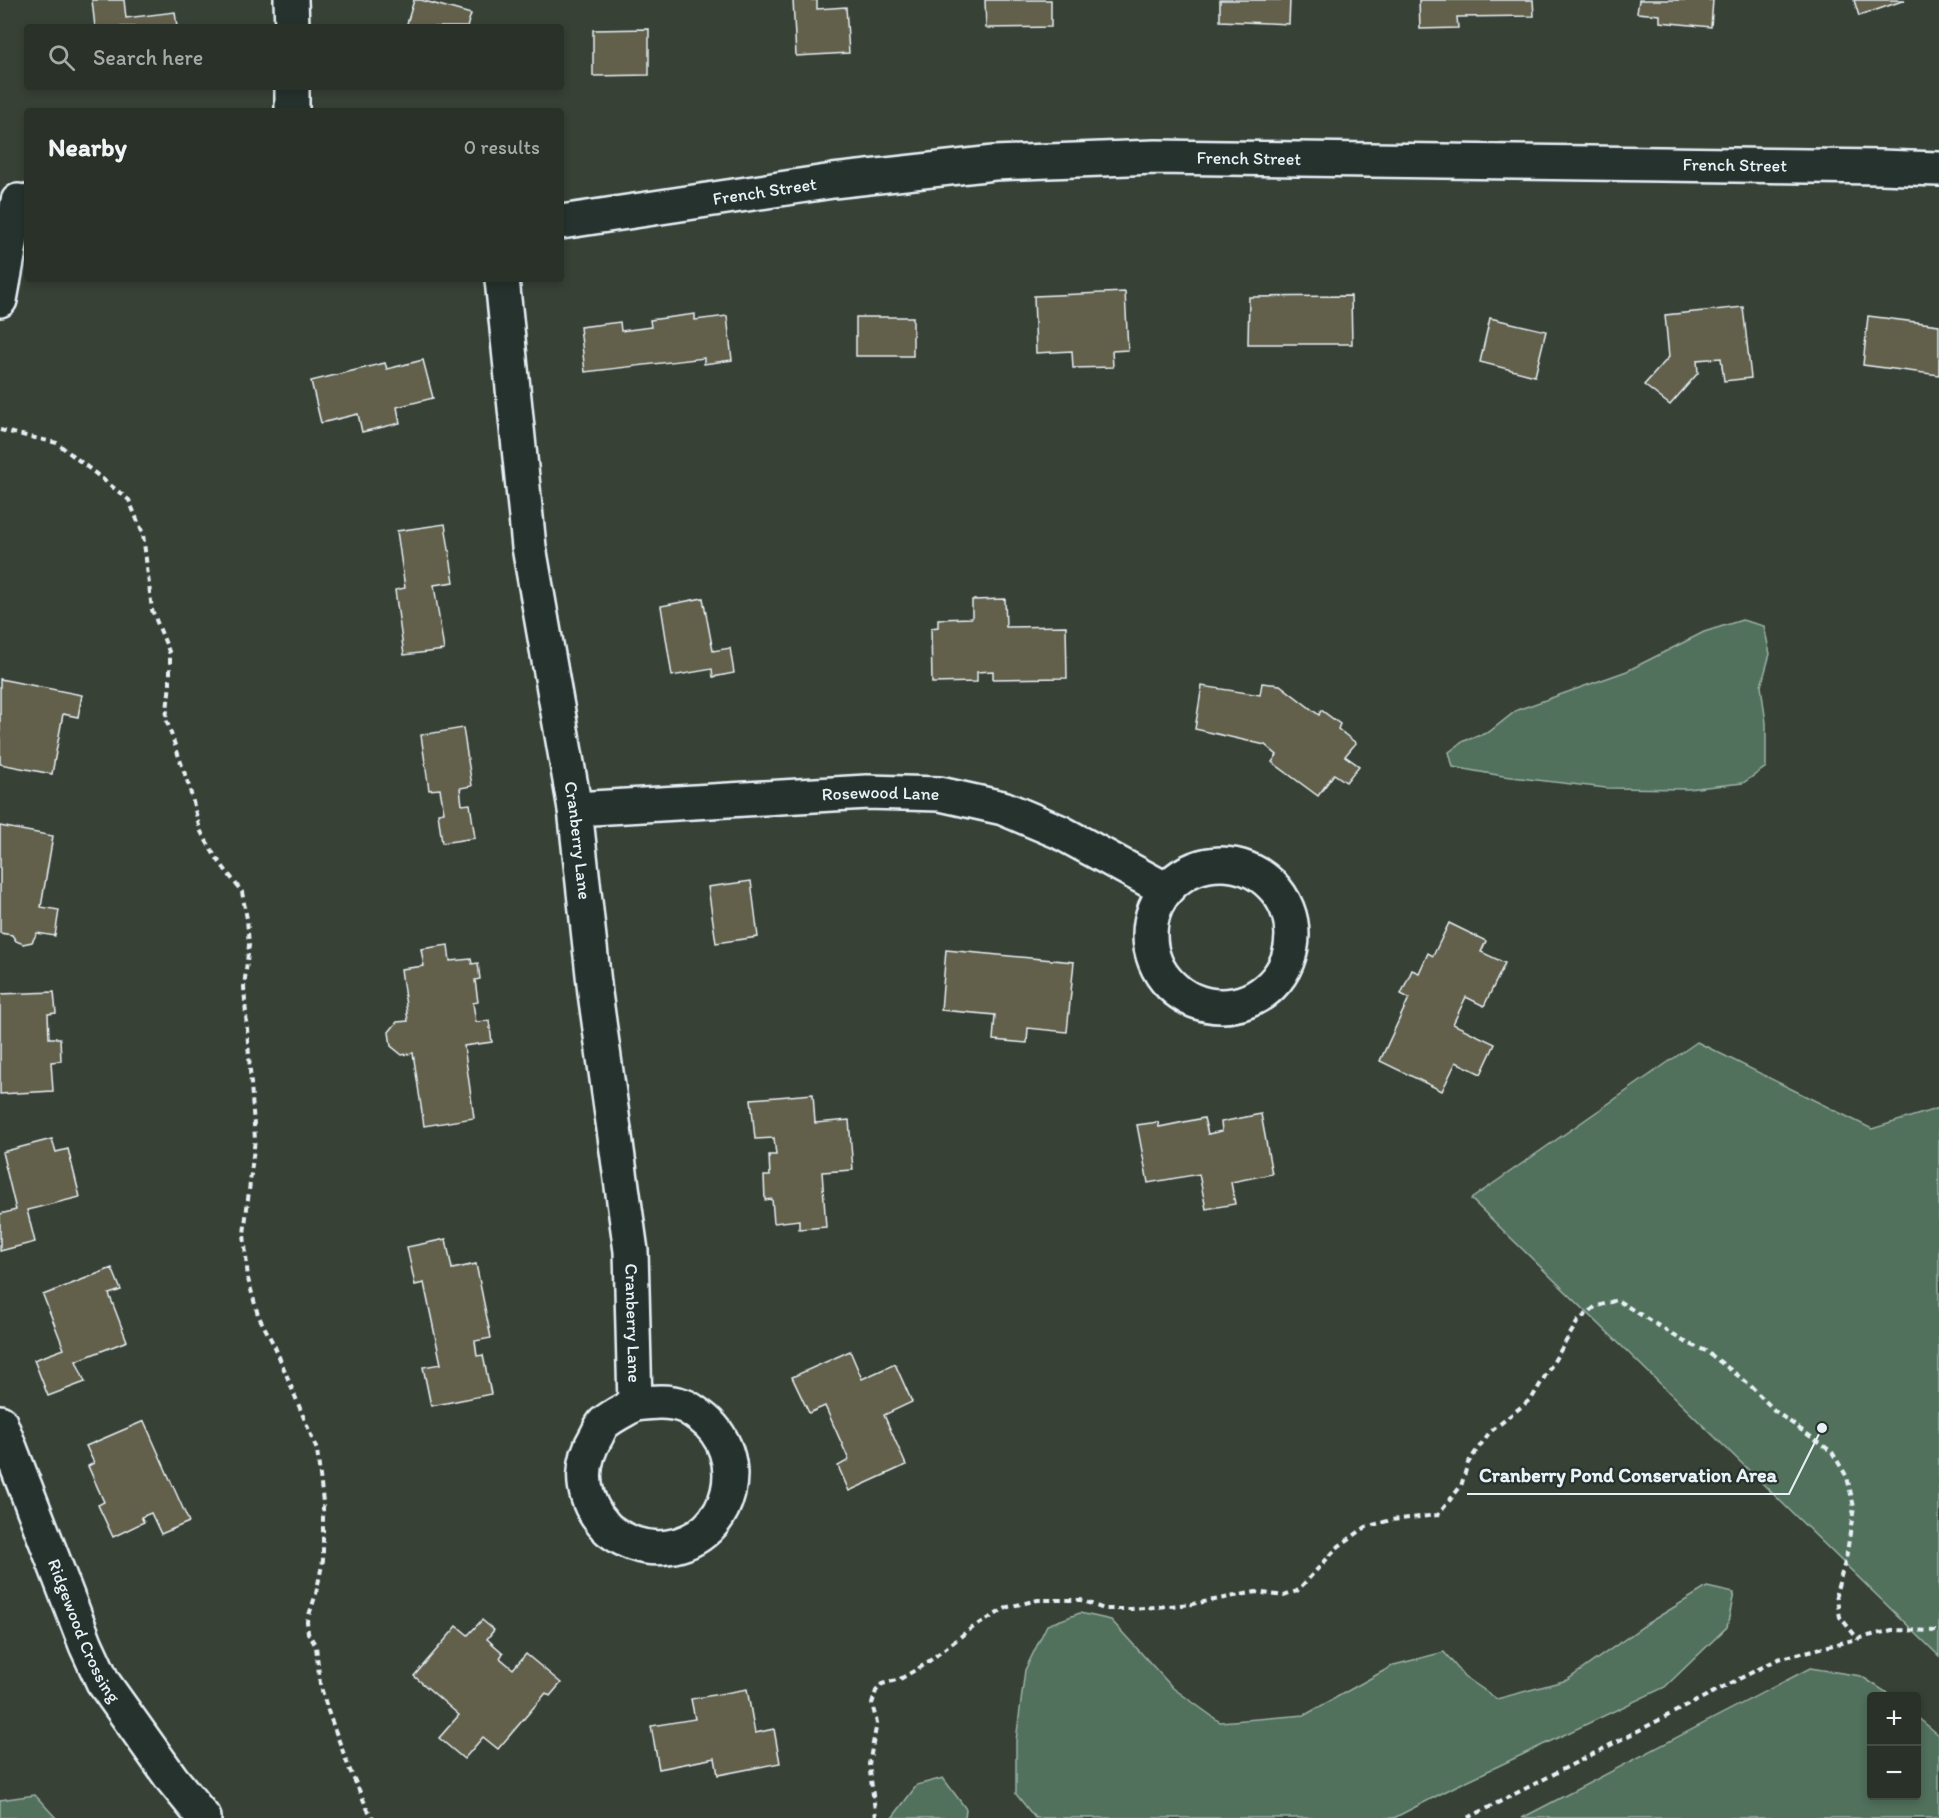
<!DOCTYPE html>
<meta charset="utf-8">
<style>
body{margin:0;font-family:Itim,sans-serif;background:#323930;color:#f1f3f6}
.controls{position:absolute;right:18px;bottom:18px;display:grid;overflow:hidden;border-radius:6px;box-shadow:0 3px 9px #0003}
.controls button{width:54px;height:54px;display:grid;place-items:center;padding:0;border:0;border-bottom:2px solid #464c45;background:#2a3128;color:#f1f3f6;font:30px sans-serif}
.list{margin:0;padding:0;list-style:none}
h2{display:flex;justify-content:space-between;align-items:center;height:78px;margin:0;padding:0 24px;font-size:26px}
h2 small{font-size:20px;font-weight:400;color:#a5a9a8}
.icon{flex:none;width:33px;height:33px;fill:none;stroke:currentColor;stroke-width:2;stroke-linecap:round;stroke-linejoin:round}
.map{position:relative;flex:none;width:1939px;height:1818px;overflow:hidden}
.search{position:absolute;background:#2a3128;box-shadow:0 3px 9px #0003;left:24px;top:24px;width:540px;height:66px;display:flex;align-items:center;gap:15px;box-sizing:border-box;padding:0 21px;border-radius:6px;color:#a5a9a8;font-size:22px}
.panel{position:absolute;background:#2a3128;box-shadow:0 3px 9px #0003;left:24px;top:108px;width:540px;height:174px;border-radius:6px}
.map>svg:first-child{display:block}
.green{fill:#51715b;stroke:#9cb1aa;stroke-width:1.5}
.building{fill:#62614c;stroke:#e8f1f8;stroke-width:1.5}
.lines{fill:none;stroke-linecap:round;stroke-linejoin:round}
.minor-casing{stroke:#e8f1f8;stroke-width:38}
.path{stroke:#e8f1f8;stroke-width:4;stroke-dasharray:6 4.5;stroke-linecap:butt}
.minor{stroke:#26332d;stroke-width:33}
.labels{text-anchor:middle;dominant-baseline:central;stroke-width:4.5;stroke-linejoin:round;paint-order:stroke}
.street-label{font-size:18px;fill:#e8f1f8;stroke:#26332d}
.leader{fill:none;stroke:#e8f1f8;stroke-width:2}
.callout-dot{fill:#e8f1f8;stroke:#26332d;stroke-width:2}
.callout-label{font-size:20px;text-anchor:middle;font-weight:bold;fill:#e8f1f8;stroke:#26332d;stroke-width:4.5;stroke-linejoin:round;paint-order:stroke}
</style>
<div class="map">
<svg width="1939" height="1818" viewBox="0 0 1939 1818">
<rect width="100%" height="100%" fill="#384136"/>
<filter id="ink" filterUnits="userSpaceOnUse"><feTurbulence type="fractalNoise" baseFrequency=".0167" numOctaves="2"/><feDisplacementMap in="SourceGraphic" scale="12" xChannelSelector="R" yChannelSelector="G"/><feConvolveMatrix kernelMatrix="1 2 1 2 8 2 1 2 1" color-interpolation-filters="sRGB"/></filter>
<g filter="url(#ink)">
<g class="green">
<path d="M1742,620L1764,626L1770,654L1761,686L1766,723V767L1743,783L1688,789L1606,788L1503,776L1453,767L1449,752L1464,741L1489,732L1517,710L1627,671L1704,632Z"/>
<path d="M1697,1042L1872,1129L1939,1108V1656L1471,1199Z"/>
<path d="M1707,1587L1734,1593L1727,1627L1665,1687L1454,1787L1394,1818H1035L1016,1794V1741L1025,1670L1047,1625L1080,1613L1111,1620L1173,1688L1220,1722L1305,1715L1394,1665L1444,1652L1464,1676L1497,1699L1567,1680L1648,1623Z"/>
<path d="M1810,1668L1861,1676L1892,1696H1872V1796H1916L1917,1717L1939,1735V1818H1522Z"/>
<path d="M943,1778L966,1809L965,1818H892L917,1785Z"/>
<path d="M35,1795L56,1818H0V1800Z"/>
</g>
<g class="building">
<path d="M92,0H124L126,18L175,12L177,27H95Z"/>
<path d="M414,0H421L471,14L467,27H406Z"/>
<path d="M793,0H817V9L846,7L849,53L796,56Z"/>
<path d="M985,0H1051V27L986,28Z"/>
<path d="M1220,0H1290L1289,24L1220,21Z"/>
<path d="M1419,0H1533L1534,16L1457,17L1458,28L1420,29Z"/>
<path d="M1639,0H1713L1711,27L1660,22V15L1637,13Z"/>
<path d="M1854,0H1905L1859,16Z"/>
<path d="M649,29V75L593,76V30Z"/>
<path d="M1125,292L1128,350L1112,351L1113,367L1073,368L1072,351L1036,353L1034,296Z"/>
<path d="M1351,296L1352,344H1248L1249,297Z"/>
<path d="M1743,307L1751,378L1724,381L1721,358L1697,360L1698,373L1670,405L1644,385L1669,357L1665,315Z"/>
<path d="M695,314V320L727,316L732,360L704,364V358L585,372L580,327L620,322L621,331L651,327L650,320Z"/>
<path d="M1868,316L1939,325V375L1863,365Z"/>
<rect x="856" y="317" width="57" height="39"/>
<path d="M1490,318L1546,331L1535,376L1480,362Z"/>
<path d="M423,360L433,398L397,407L400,423L362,432L358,414L321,423L311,381L385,363L387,369Z"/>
<path d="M445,524L454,582L434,585L444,650L404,655L395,590L405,588L397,531Z"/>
<path d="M703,598L713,651L730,648L734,673L713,677L712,669L672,676L661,606Z"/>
<path d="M1005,599L1006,627L1066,626L1067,678L993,679V671L977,672V682L932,683L931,628L938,627V619L972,618V600Z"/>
<path d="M0,679L82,695L78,717L63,714L52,774L0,764Z"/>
<path d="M1262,683L1280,685L1319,715L1321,710L1340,724L1338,729L1356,743L1345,756L1359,766L1346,782L1334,774L1318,796L1272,762L1277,755L1265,745L1195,729L1202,686L1260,695Z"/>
<path d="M463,728L472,786L460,788L462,805L470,804L475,838L442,843L438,813L444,812L440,789L429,790L421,735Z"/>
<path d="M0,826L53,836L41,907L59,910L55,936L37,933L32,942L23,944L16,941L12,935L0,933Z"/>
<path d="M751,881L758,937L716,943L708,887Z"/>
<path d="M1449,923L1486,941L1481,952L1505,963L1484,1006L1466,997L1453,1024L1495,1044L1481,1074L1456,1062L1442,1091L1380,1061L1409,998L1401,994L1412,970L1419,973L1428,953L1433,956Z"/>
<path d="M448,945L450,961L471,959L472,964L478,963L480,979L475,980L478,1002L473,1003L476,1022L489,1021L492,1042L464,1046L474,1118L424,1126L413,1053L402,1055L391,1046L389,1032L397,1022L408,1021L401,969L424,966L421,949Z"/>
<path d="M946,950L1074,962L1067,1032L1028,1028L1027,1043L993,1040L995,1015L941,1010Z"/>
<path d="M54,992L56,1013L48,1014L49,1038H60L61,1061L51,1062L53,1091L0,1094V994Z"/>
<path d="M813,1094L815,1123L849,1120L853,1170L822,1172L826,1227L799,1229V1220L774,1223L772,1199L765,1200L764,1176H770L769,1155H776L774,1138L755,1139L751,1099Z"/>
<path d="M1261,1114L1272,1174L1231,1182L1235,1204L1206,1209L1199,1174L1148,1183L1137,1125L1158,1122L1159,1127L1204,1118L1208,1134L1222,1131L1221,1122Z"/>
<path d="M52,1139L56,1152L68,1149L80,1197L27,1210L35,1242L0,1251V1214L16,1210L2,1152Z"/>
<path d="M446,1239L452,1269L476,1264L491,1338L475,1341L477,1356L483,1355L491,1394L431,1406L423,1367L441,1364L424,1283L415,1285L407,1247Z"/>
<path d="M112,1268L121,1290L109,1294L127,1341L76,1361L85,1382L48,1396L34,1360L64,1349L43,1295Z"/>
<path d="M850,1351L862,1379L895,1364L912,1402L884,1415L906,1465L849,1491L838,1466L849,1460L825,1406L809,1413L792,1377Z"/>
<path d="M144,1421L189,1522L161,1534L151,1513L141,1517L144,1522L113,1537L98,1505L104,1502L88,1466L94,1463L86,1446Z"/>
<path d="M482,1620L494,1630L487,1639L503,1653L500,1658L513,1669L526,1654L561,1683L550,1696L546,1693L498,1749L483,1737L464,1759L439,1738L459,1715L414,1676L457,1626L468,1635Z"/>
<path d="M747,1689L755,1733L774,1729L780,1763L718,1775L715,1758L659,1769L651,1726L695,1719L691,1699Z"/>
</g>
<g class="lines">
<defs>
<g id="minor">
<path d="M291,0L292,27"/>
<path d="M292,111V87"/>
<path id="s1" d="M561,222L833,181L994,163L1155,157L1880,167L1939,169"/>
<path id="s2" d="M502,279L529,547L575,809L595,993L631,1251L635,1404C652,1402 668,1400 684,1406C690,1408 695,1413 700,1416C752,1454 733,1538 668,1547C646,1550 627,1544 609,1530C604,1526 601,1521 597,1516C580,1490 581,1461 597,1435C599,1431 601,1426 604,1423C612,1416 625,1410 635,1404"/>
<path d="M0,300L18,201"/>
<path id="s3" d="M575,809L867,792L940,794L1003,808L1060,832L1165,889"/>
<circle cx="1221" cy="935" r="71"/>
<path id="s4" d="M0,1422L86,1645L103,1682L172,1779L204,1818"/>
</g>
</defs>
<use href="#minor" class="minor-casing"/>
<g class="path">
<path d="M0,430L57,443L129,500L143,534L152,610L170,654V684L166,719L189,786L200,830L215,856L242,892L247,919L249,945L244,987L255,1139L244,1234L248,1279L258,1315L275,1347L317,1450L323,1502V1560L316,1594L307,1621L308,1633L316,1646L320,1684L328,1711L349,1768L368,1810L373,1818"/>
<path d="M876,1818L869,1764L877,1723L872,1704L876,1691L882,1684L900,1679L924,1665L969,1630L1008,1607L1038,1600H1081L1104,1609H1131L1193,1604L1256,1592L1284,1596L1297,1591L1339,1546L1366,1527L1391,1520L1438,1515L1461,1486L1468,1463L1489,1433L1532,1398L1578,1321L1595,1307L1617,1300L1683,1341L1706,1351L1749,1384L1775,1411L1832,1452L1847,1477L1854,1507L1846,1559L1836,1593L1840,1617L1858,1639"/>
<path d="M1468,1818L1778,1659L1892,1630L1939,1631"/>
</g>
<use href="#minor" class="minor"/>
</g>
</g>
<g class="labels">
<g class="street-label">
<text stroke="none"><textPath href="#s1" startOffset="692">French Street</textPath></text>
<text stroke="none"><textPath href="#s1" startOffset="1178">French Street</textPath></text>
<text stroke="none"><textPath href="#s1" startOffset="206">French Street</textPath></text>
<text stroke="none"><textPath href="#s3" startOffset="306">Rosewood Lane</textPath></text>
<text stroke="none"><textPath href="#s2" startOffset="567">Cranberry Lane</textPath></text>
<text stroke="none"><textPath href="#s2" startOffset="1053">Cranberry Lane</textPath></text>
<text stroke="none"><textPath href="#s4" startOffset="225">Ridgewood Crossing</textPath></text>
</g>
</g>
<path class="leader" d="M1822 1428L1789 1494H1467"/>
<circle class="callout-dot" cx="1822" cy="1428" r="6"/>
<g class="callout-label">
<text x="1628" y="1482">Cranberry Pond Conservation Area</text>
</g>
</svg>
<div class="controls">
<button>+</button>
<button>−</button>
</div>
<div class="search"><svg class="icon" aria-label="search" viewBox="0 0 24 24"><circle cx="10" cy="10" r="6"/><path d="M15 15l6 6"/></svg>Search here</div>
<section class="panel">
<h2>Nearby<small>0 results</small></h2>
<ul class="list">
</ul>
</section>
</div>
